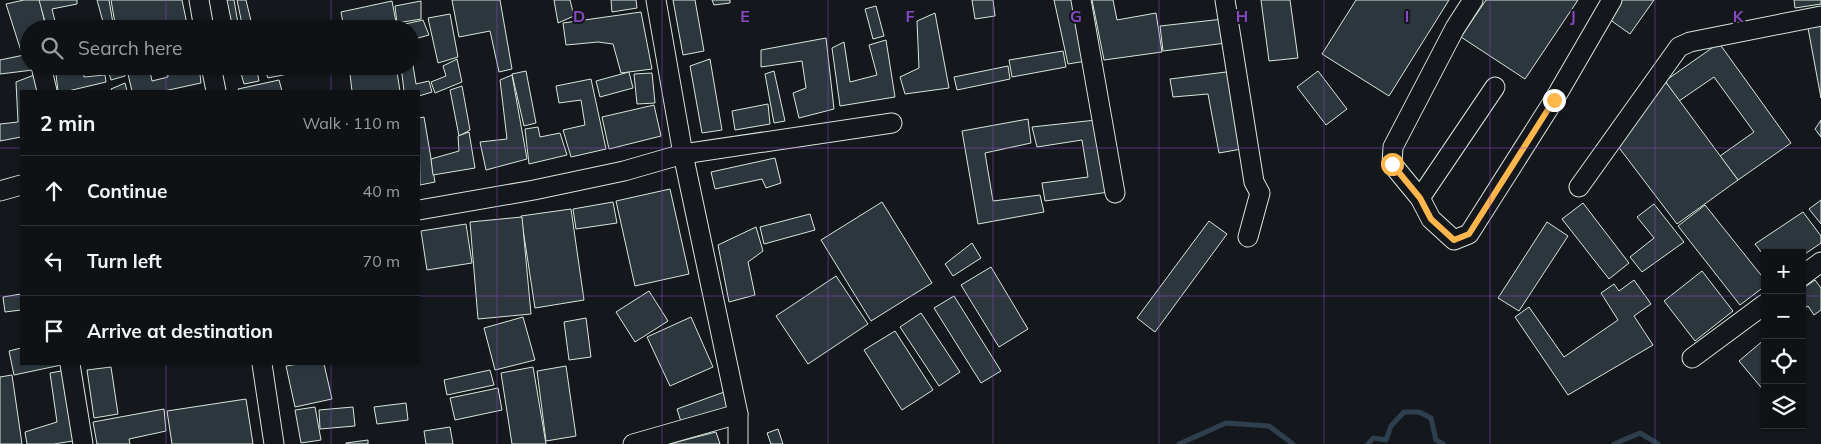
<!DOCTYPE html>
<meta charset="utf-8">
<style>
body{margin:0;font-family:Mulish,sans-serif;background:#1d2022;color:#f1f3f6}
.controls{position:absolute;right:15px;bottom:15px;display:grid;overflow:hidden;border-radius:0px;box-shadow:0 1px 4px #0004}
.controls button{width:45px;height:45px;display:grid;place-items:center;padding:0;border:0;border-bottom:1px solid #2f3234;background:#0f1215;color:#f1f3f6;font:25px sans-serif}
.stop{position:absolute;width:15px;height:15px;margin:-11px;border:4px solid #ffb74d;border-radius:50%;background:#fff}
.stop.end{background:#ffb74d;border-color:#fff;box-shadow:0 1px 5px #0008}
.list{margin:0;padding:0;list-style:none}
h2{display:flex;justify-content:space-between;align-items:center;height:65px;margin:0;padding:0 20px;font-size:21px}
h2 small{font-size:16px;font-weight:400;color:#9b9ea0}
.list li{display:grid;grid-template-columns:32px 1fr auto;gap:15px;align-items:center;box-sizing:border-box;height:70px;padding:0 20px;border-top:1px solid #2f3234}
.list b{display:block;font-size:19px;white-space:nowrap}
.list em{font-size:16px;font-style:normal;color:#9b9ea0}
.icon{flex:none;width:28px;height:28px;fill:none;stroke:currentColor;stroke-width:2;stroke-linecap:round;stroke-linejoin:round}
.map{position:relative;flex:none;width:1821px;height:444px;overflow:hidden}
.search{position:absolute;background:#0f1215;box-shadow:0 1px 4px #0004;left:20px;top:20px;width:400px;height:55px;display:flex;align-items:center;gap:12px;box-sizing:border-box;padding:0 18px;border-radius:28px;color:#9b9ea0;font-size:19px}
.panel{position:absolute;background:#0f1215;box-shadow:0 1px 4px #0004;left:20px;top:90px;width:400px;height:275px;border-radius:0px}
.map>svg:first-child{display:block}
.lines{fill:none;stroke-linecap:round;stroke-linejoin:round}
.stream{stroke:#2f3f4d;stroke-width:5}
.building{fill:#2c363c;stroke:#d8e6dc}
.minor-casing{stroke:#d8e6dc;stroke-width:21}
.minor{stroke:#14181c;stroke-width:19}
.route{stroke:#ffb74d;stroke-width:6}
.grid{fill:none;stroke:#8948c3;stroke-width:1;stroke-opacity:0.55}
.grid-label{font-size:16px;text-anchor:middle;font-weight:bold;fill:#8948c3;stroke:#14181c;stroke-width:4;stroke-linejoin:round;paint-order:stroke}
</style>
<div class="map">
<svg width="1821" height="444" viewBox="0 0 1821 444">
<rect width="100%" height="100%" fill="#14181c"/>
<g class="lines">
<g class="stream">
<path d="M1179,444L1226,423L1269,426L1293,444"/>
<path d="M1368,444L1373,438L1386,440L1391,426L1404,412H1419L1431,418L1436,440L1443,444"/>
<path d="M1614,444L1640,433L1658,444"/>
</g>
</g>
<g class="building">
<path d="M24,0H40L46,29H29V48L21,51L6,4Z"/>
<path d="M39,0H77V4L52,9L57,29H47Z"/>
<path d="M97,0H109L114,29H105Z"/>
<path d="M111,0H182L188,29H116Z"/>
<path d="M227,0H234L239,29H233Z"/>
<path d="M237,0H246L253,29H243Z"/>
<path d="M452,0H500L512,69L499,72L490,31L459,37Z"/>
<path d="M554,0H570L574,16L558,23Z"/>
<path d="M611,0H636L637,8L612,12Z"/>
<path d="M673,0H695L704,51L683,55Z"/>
<path d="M712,0H730V3L714,5Z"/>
<path d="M972,0H993L995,16L975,19Z"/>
<path d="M1054,0H1074L1086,61L1068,64Z"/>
<path d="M1092,0H1113L1117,20L1156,13L1162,52L1104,60Z"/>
<path d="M1261,0H1290L1298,58L1269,61Z"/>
<path d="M1356,0H1449L1389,96L1322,54Z"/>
<path d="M1486,0H1578L1525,79L1461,37Z"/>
<path d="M1622,0H1654L1630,34L1609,19Z"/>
<path d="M1794,0H1821V4L1795,8Z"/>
<path d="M392,1L396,22L362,29H344L341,12Z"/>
<path d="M421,1V19L397,23L395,6Z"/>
<path d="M876,6L884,36L873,39L865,9Z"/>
<path d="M641,12L652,69L621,73L613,44L598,42L566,45L563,23Z"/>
<path d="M935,13L949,88L905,94L900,77L919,68L917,21Z"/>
<path d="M450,14L458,57L438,63L428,18Z"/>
<path d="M1223,19L1226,43L1163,51L1160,26Z"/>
<path d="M423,20L429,35L411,40V29H396V26Z"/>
<path d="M1821,26V98L1808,28Z"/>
<rect x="282" y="27" width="23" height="2"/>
<path d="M826,38L834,109L799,118L793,93L806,88L802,61L761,67V50Z"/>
<path d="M886,40L895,97L840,106L832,48L844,42L850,82L877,75L869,45Z"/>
<path d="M1719,43L1791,143L1738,180L1720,156L1754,132L1714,77L1679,101L1665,81Z"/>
<path d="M1063,51L1066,67L1012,77L1009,60Z"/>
<path d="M411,53L416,84L429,81L432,92L419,96V91H404L401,66H411Z"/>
<path d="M29,54V66H33V70L0,74V60Z"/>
<path d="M457,59L462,82L435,93L431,82L446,76L443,66Z"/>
<path d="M710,59L722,130L702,133L690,66Z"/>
<path d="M55,66H93L84,71V77L105,75L106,82L68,91H58Z"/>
<path d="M107,66H123L125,76L111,80Z"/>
<path d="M126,66H149L152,81L168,77L167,66H199L201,83L164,91H132Z"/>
<path d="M239,66H256L259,81L244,84Z"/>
<path d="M272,66H285L288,74L268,78L264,68Z"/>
<path d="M349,66H396L400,91H352Z"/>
<path d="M1008,66L1010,79L957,90L954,77Z"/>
<path d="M526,71L536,123L524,126L512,74Z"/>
<path d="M774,71L785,121L774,123L765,74Z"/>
<path d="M1234,71L1247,148L1219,153L1208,94L1173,97L1170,79Z"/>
<path d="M1318,71L1347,109L1326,125L1297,87Z"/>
<path d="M629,72L633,88L600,97L596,81Z"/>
<path d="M652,73L655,103L637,104L634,74Z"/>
<path d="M34,75L38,91H21V137L0,141V124L18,122L16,82Z"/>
<path d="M512,75L527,159L486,170L480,142L507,139L500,80Z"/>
<path d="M591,79L606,149L571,157L563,130L585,125L581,100L559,103L556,86Z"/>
<path d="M279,80L282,91H239L238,89Z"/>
<path d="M1665,81L1738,180L1677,224L1617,145Z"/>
<path d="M125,83L127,91H112L111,89Z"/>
<path d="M462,86L470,130L459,136L450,90Z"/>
<path d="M768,104L770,124L735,130L732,111Z"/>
<path d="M654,105L661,136L609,149L602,117Z"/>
<path d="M424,117L435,182L420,185L419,118Z"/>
<path d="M1028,119L1031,143L985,153L993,201L1040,195L1044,212L978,224L962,131Z"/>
<path d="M1096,120L1109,192L1045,201L1042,183L1088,177L1082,140L1037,147L1032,127Z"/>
<path d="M1821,120V137L1815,129Z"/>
<path d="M538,127L540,137L560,133L567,155L529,164L525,129Z"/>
<path d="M469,132L475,168L433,175L431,159L459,151L458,136Z"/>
<path d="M775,158L781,183L766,188L762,179L715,189L711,172Z"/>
<path d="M670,189L689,274L635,286L616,201Z"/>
<path d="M1821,200V224L1809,209Z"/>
<path d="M613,202L617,223L576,229L573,209Z"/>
<path d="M882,202L932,283L871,321L821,240Z"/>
<path d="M1583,203L1629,263L1609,279L1562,219Z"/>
<path d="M1654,204L1684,242L1642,272L1630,257L1654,238L1637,217Z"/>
<path d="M1705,205L1765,280V286L1740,305L1678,226Z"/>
<path d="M571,209L584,300L535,308L521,216Z"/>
<path d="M1803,212L1821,236V243L1802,256V253H1765V257L1755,244Z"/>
<path d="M810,214L815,230L764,244L760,227Z"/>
<path d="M522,217L531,314L478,319L470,222Z"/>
<path d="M1209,221L1227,234L1155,332L1137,318Z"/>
<path d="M1547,222L1568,236L1519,311L1498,298Z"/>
<path d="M466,224L472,263L427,270L421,231Z"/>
<path d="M756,227L763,251L748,262L755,295L729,302L718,245Z"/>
<path d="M972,243L981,258L953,276L945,264Z"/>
<path d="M991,267L1028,329L999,347L961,285Z"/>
<path d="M1702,271L1733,311L1695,341L1664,301Z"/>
<path d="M836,276L868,324L808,364L776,316Z"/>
<path d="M1634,280L1651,304L1634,316L1653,345L1568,395L1515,317L1529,307L1564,357L1618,320L1601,293L1614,284L1619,291Z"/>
<path d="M1815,280L1821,288V310L1814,315L1808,306L1802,310V289Z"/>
<path d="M649,291L668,321L635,342L616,312Z"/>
<path d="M21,294V310L5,312L3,297Z"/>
<path d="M954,296L1001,371L981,383L934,308Z"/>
<path d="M921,313L960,372L939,386L900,327Z"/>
<path d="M523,317L535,360L495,370L484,328Z"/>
<path d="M691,317L713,367L670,386L647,337Z"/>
<path d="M586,318L591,357L569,360L564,322Z"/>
<path d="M895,331L933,390L902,410L864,350Z"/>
<path d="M1765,339V392L1739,361Z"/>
<path d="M21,348V364H66L14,375L9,351Z"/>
<path d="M299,364H324L332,399L295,407L286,366Z"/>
<path d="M566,366L576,436L546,441L537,371Z"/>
<path d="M111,367L118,414L94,418L87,370Z"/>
<path d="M533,367L546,444H512L501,373Z"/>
<path d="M67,370L79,440L54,444H27L25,432L57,422L50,373Z"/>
<path d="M490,370L494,385L447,395L444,380Z"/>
<path d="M12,375L22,444H0V377Z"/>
<path d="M498,388L502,410L455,420L450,398Z"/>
<path d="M727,391L733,407L682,425L677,409Z"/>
<path d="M246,399L253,444H172L167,411Z"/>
<path d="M406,403L408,420L377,424L374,407Z"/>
<path d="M315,407L321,440L301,443L295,410Z"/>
<path d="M353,407L355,426L320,429L319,410Z"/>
<path d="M164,409L166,431L129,439L130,444H97L93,422Z"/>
<path d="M450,427L453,444H426L424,431Z"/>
<path d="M778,429L783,444H771L767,433Z"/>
<path d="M716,432L720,444H669Z"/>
<path d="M368,440V444H346V443Z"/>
</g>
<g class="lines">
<defs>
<g id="minor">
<path d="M199,0L204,29"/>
<path d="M1081,0L1115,193"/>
<path d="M1225,0L1254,182L1260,193L1248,237"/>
<path d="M1473,0L1455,28L1393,147L1392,164L1420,198L1431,219L1454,240L1469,234L1554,100L1612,0"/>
<path d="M41,66L47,91"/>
<path d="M211,66L216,91"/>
<path d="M1579,187L1679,47L1690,42L1821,16"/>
<path d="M0,191L21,185"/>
<path d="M1420,198L1495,87"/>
<path d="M419,210L534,190L624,171L683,154L892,123"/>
<path d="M1802,276L1821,262"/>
<path d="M1692,358L1765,304"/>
<path d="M70,364L83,444"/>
<path d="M262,364L274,444"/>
<path d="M633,444L738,414L683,154L656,0"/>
<path d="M738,444V414"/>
</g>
</defs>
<use href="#minor" class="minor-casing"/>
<use href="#minor" class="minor"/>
</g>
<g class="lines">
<path class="route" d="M1392,164L1420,198L1431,219L1454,240L1469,234L1554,100"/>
</g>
<path class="grid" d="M166,0V29M331,0V29M497,0V444M662,0V444M828,0V444M993,0V444M1159,0V444M1324,0V444M1490,0V444M1655,0V444M166,66V91M331,66V91M0,148H21M419,148H1821M0,296H21M419,296H1765M1802,296H1821M166,364V444M331,364V444"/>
<g class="grid-label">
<text x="579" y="22">D</text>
<text x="745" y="22">E</text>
<text x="910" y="22">F</text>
<text x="1076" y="22">G</text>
<text x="1242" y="22">H</text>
<text x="1407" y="22">I</text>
<text x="1573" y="22">J</text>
<text x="1738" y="22">K</text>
</g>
</svg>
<div class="controls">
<button>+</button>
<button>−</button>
<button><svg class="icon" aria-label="locate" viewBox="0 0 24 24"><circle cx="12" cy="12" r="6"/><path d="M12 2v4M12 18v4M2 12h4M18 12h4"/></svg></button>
<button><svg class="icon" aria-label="layers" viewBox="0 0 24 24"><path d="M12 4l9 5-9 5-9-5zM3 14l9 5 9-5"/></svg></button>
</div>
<div class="stop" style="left:1392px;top:164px"></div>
<div class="stop end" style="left:1554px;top:100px"></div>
<div class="search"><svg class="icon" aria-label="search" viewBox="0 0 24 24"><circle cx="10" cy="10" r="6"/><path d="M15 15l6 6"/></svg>Search here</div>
<section class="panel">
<h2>2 min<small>Walk · 110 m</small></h2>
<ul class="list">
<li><svg class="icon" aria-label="ahead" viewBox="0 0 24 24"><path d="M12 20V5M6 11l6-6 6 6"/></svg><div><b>Continue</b></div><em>40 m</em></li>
<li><svg class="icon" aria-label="left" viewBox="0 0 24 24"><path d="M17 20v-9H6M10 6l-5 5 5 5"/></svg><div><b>Turn left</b></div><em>70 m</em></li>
<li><svg class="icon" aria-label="arrive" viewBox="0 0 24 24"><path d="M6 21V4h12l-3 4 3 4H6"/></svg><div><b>Arrive at destination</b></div></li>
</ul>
</section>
</div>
